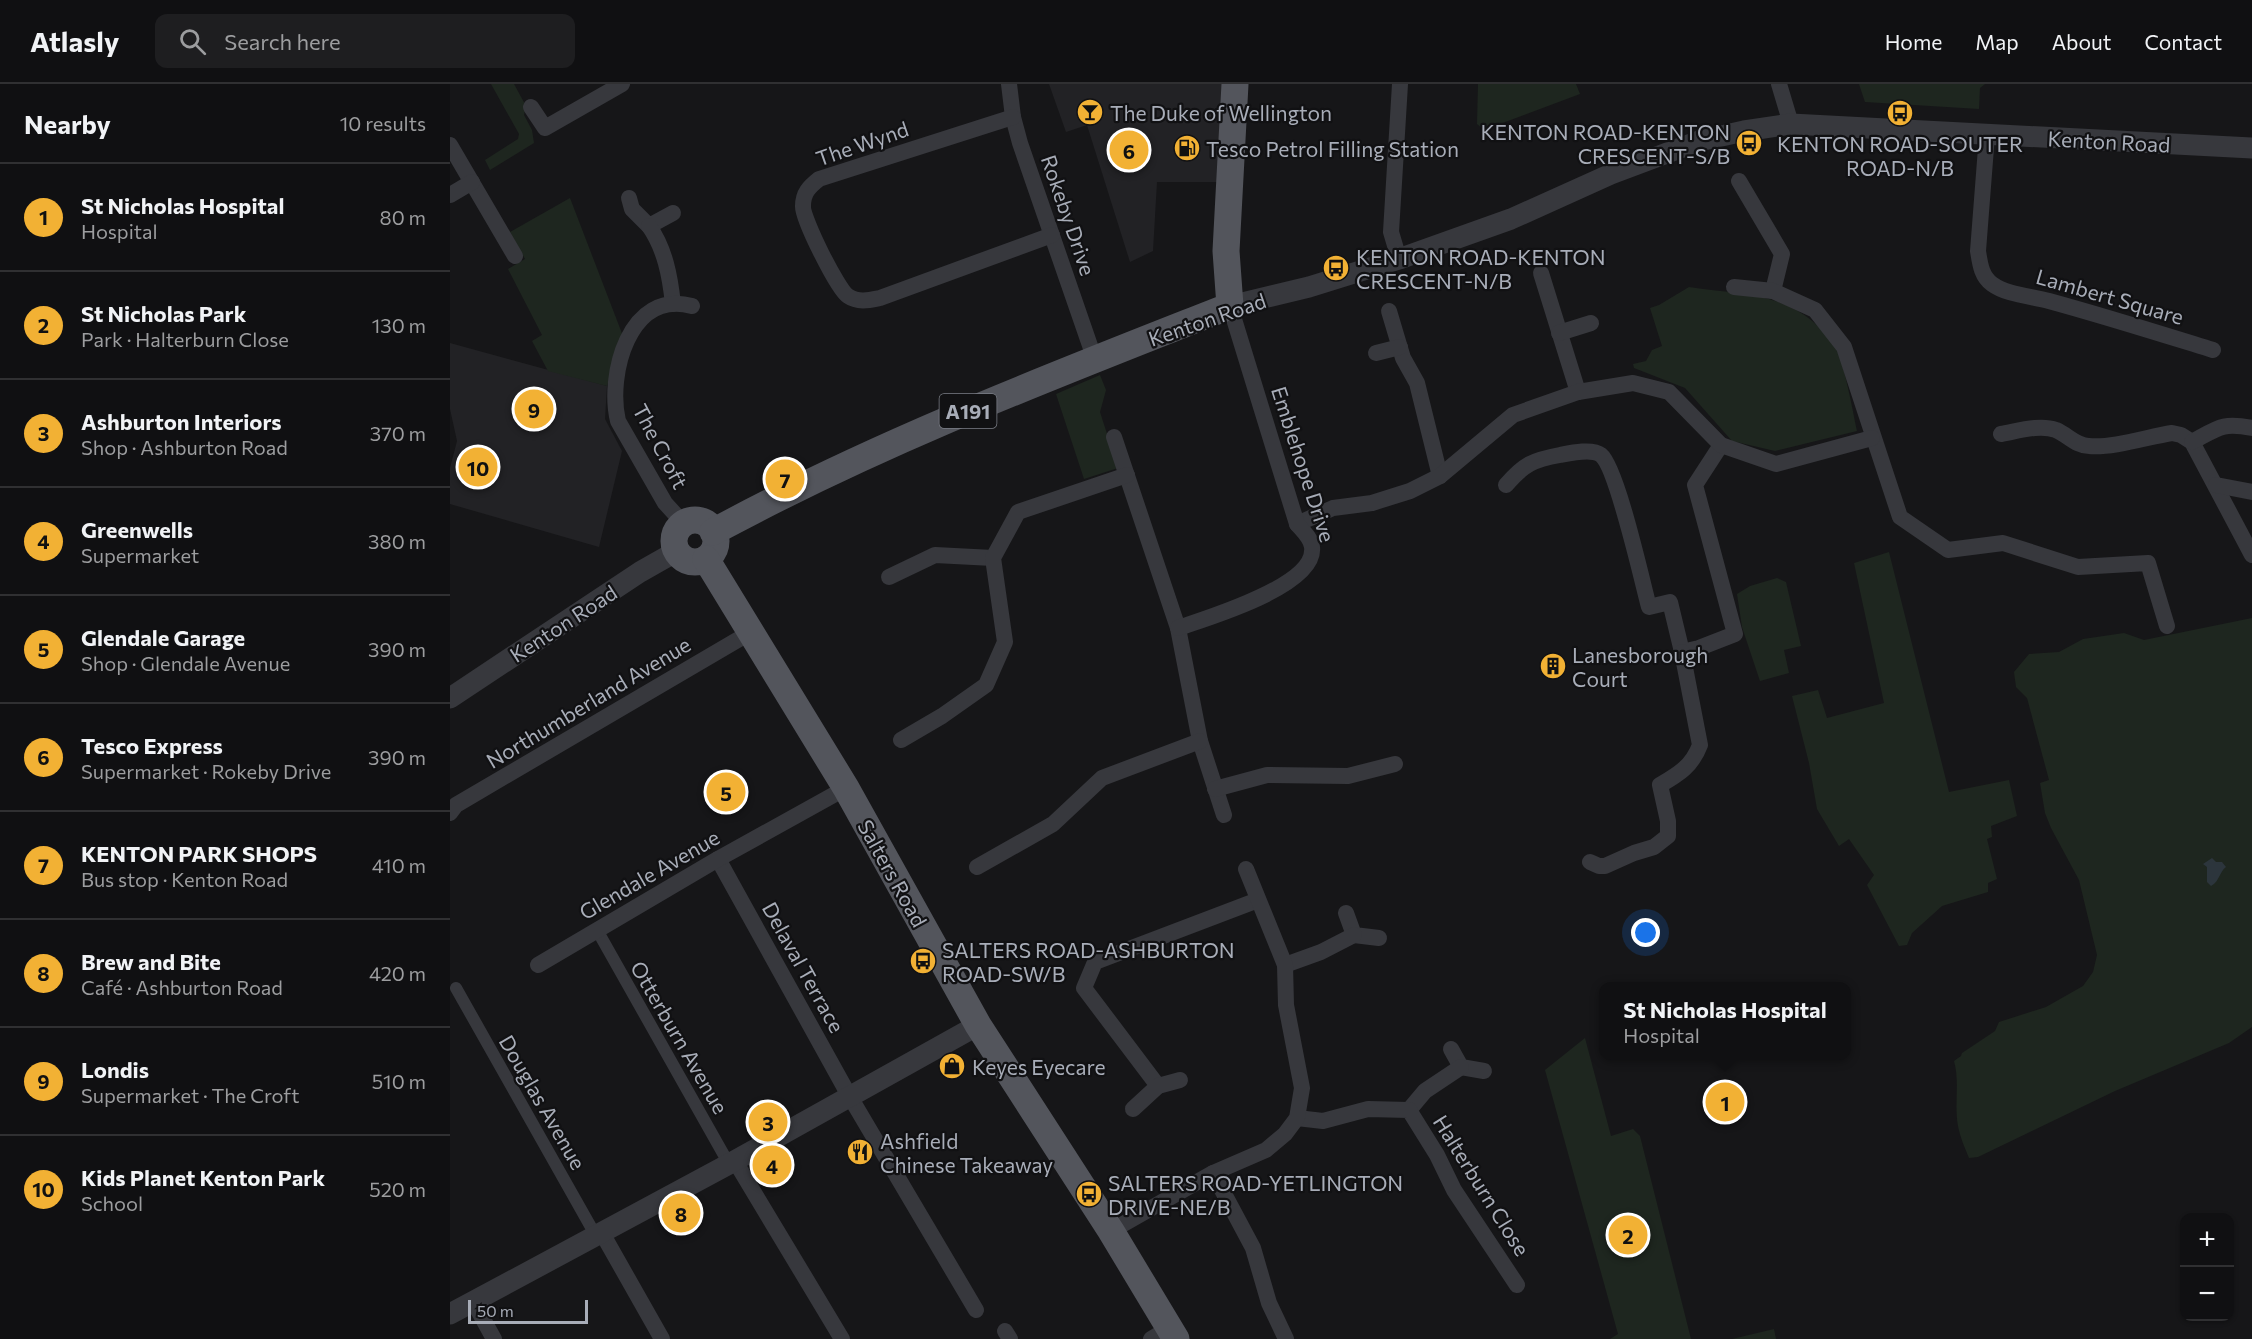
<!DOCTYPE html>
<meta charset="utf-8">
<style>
body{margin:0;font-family:Commissioner,sans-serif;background:#1e1e20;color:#f1f3f6}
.controls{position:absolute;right:18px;bottom:18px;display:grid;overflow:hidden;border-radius:12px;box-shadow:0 2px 4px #0004}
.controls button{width:54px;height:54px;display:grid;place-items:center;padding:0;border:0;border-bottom:2px solid #303032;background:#101012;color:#f1f3f6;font:30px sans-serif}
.scale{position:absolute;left:18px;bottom:15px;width:120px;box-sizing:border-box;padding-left:6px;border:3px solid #a8adb8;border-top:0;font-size:16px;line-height:21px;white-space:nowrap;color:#a8adb8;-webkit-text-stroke:4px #111113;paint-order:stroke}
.you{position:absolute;left:1196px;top:849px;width:21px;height:21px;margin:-15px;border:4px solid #fff;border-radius:50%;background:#1a73e8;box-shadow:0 0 0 9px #1a73e833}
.badge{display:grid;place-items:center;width:39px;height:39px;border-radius:50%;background:#f2b134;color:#111;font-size:20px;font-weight:700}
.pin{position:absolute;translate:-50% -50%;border:3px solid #fff;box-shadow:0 2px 6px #0006}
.popup{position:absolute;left:1149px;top:898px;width:252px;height:78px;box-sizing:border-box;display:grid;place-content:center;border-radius:12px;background:#101012;filter:drop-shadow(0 2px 4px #0005);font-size:20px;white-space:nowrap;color:#9c9d9f}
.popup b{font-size:22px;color:#f1f3f6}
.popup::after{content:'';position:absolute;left:50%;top:100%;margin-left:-12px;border:12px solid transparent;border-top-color:#101012}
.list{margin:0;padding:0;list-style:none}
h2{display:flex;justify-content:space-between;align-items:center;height:78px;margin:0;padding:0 24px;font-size:26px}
h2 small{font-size:20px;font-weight:400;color:#9c9d9f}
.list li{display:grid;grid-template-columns:39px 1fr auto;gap:18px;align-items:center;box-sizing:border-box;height:108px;padding:0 24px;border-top:2px solid #303032}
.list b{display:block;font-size:22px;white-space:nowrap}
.list p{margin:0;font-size:20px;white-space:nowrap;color:#9c9d9f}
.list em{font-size:20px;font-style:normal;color:#9c9d9f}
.icon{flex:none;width:33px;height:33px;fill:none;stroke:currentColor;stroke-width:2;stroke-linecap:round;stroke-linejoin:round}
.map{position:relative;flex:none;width:1802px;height:1255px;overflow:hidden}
header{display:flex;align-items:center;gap:36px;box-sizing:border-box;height:84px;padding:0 30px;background:#101012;border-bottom:2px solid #303032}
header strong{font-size:28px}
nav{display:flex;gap:33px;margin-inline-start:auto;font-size:21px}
.search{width:420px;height:54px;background:#1e1e20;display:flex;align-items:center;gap:15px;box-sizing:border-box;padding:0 21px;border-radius:12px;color:#9c9d9f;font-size:22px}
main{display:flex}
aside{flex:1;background:#101012}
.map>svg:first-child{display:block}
.built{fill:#222225}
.green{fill:#1e261f}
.water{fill:#2c353c}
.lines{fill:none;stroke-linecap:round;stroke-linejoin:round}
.pedestrian{stroke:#37383d;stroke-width:12}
.minor{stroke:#37383d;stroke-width:16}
.tertiary{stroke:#37383d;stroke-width:21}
.primary{stroke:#53555c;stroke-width:27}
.labels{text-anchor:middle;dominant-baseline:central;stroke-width:4.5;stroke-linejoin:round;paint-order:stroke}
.shield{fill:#111113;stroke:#7b7e86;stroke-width:1.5}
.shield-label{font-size:20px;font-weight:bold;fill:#a8adb8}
.poi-label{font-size:21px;fill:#a8adb8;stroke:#111113;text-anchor:start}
.street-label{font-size:21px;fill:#a8adb8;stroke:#111113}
</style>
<header>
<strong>Atlasly</strong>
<div class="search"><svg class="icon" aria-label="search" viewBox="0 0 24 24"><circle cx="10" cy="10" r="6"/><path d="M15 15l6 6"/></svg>Search here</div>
<nav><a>Home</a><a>Map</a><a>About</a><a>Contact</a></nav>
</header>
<main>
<aside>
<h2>Nearby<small>10 results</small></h2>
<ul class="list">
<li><span class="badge">1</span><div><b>St Nicholas Hospital</b><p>Hospital</p></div><em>80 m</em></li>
<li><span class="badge">2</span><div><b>St Nicholas Park</b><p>Park · Halterburn Close</p></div><em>130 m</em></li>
<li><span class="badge">3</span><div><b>Ashburton Interiors</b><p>Shop · Ashburton Road</p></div><em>370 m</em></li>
<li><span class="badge">4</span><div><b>Greenwells</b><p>Supermarket</p></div><em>380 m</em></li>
<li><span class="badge">5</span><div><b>Glendale Garage</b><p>Shop · Glendale Avenue</p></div><em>390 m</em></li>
<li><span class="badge">6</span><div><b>Tesco Express</b><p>Supermarket · Rokeby Drive</p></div><em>390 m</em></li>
<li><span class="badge">7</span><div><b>KENTON PARK SHOPS</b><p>Bus stop · Kenton Road</p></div><em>410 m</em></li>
<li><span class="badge">8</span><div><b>Brew and Bite</b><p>Café · Ashburton Road</p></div><em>420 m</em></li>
<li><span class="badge">9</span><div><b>Londis</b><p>Supermarket · The Croft</p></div><em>510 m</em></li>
<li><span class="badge">10</span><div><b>Kids Planet Kenton Park</b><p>School</p></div><em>520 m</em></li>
</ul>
</aside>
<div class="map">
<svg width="1802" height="1255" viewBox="0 0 1802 1255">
<rect width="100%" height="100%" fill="#161618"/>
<g class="built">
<path d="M599,0H773L770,98H707L703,167L680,178L637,41L616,48Z"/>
<path d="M0,259L157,302L155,335L172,367L149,463L0,420V384L7,357L0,325Z"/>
</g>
<g class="green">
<path d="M41,0H64L76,22L74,31L82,46L84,59L40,86L35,76L68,55L69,50Z"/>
<path d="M1028,0H1126L1130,10L1034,46L1027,40Z"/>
<path d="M1409,0H1535L1530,4L1529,25L1415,18Z"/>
<path d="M120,114L173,252L157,302L98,287L82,257L92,251L58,185L75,175L60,148Z"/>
<path d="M1239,203C1297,212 1348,207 1385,263C1394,277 1403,328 1407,347L1325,367L1282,357L1235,304L1184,284L1183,280L1196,277L1202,266L1212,262L1200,224L1209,221Z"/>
<path d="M650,291L656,306L650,328L668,384L634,395L606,310Z"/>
<path d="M1439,468L1499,708L1559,696L1567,732L1541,742L1542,753L1537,755L1547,795L1538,799V808L1492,822L1462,849L1457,861L1449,862L1417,801L1424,791L1399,755L1389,762L1367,725L1359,679L1342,612L1368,606L1377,634L1434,619L1404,479Z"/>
<path d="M1327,494L1336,498L1351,562L1334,566L1339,589L1310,597L1292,543L1287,510L1300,502Z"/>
<path d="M1802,534V943L1779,959L1665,1007L1528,1073L1519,1074C1515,1064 1510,1053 1508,1042C1504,1020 1510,998 1504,977L1511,972L1512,969L1545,947L1549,938L1596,923L1633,902L1643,888L1647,871L1629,796L1601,744L1595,729L1590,699L1599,696L1577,614L1566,603L1564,588L1579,570L1609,568L1633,555L1674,549L1694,556Z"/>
<path d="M1135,954L1161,1052L1183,1045L1190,1052L1241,1255H1160L1168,1250L1095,986Z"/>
<path d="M1324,1245L1326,1255H1282Z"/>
</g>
<path class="water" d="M1762,774L1766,778H1772L1776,783C1769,788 1770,797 1761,802L1757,798V783L1753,780Z"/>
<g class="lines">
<g class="pedestrian">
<path d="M147,846L279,1080"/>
<path d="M6,904L146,1152"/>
</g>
<g class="minor">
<path d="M559,0L563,33L570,59L645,276"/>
<path d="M1329,0L1341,40"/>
<path d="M81,23L95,44L172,0"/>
<path d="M563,33L369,95C359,103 353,109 353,122C352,134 388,206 398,212C408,219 420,216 430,214L602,151"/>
<path d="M1537,51L1528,167C1530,179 1531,192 1542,200C1557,211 1581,212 1599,217C1654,232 1708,249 1763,266"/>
<path d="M0,61L65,172"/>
<path d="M1289,97L1332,170L1323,207"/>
<path d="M0,111L22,98"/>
<path d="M179,114L182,125L199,142L223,129"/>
<path d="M199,142C215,165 220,192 223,220"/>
<path d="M949,175L941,148L950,0"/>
<path d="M1091,189L1128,308"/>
<path d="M1284,203L1323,207L1365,226L1394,263L1450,433L1498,466L1553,459L1628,483L1698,479L1717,542"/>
<path d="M939,227L953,274L967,299L990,392"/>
<path d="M1109,249L1141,239"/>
<path d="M926,269L950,263"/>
<path d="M1551,350C1568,347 1590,340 1606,346C1618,351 1626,362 1639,362C1664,364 1697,353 1722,349L1731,351L1742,358L1802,471"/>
<path d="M664,353L728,544L750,657L774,731"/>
<path d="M1742,358C1768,344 1772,338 1802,344"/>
<path d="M1056,401C1074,380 1083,376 1110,371C1120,369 1142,364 1151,371C1167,384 1192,497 1199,523L1220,518L1232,568L1249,564L1285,550L1245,401L1271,361"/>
<path d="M1766,401L1802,408"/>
<path d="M234,440L215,419L168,337C157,291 179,205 242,222"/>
<path d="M847,440L883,424L922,419L960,407L990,392L1063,331L1128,308L1183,299L1219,308L1271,361L1326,380L1422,354"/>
<path d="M439,493L485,471L543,474"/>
<path d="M728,544C757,534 867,502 862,463C861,454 853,447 847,440L780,222"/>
<path d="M451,656L492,632L536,601L555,558L543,474L568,428L677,391"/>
<path d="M765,705L817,691L898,692L945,680"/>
<path d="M0,729L6,721L301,548"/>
<path d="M268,775L396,1006L526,1226"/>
<path d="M1140,778L1149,782H1155L1184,769L1204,763L1218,752V737L1210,701C1229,690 1242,682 1250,661L1232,568"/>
<path d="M527,783L603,740L652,694L750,657"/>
<path d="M896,829L904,851L929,854"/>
<path d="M88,881L268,775L396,704"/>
<path d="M835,881L871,868L904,851"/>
<path d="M1001,965L1011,983L1034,987"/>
<path d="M708,1002L634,904L645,878L808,816"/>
<path d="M683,1025L708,1002L730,996"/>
<path d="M959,1026L975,1007L1011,983"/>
<path d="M847,1034L873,1037L918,1025L959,1026L987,1071L1004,1106L1067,1201"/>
<path d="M285,1077L392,1255"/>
<path d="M763,1089L803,1164L819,1219L836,1255"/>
<path d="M661,1147L763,1089L816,1066L835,1050L847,1034L852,1004L836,921L835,881L796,785"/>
<path d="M152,1149L212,1255"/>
<path d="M23,1217L44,1255"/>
<path d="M555,1247L560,1255"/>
<path d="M701,1255L719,1244"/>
</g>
<g class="tertiary">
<path d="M780,222L859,203L949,175L1061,135L1161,90L1249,57L1294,47L1341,40L1802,64"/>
<path d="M0,614L190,488L227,467"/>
<path d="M0,1230L279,1080L528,941"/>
</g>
<g class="primary">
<circle cx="245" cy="457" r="21"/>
<path d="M263,448C429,358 605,291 780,222L776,167L785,0"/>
<path d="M256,475L396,704L528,941L661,1147L726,1255"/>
</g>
</g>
<defs>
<symbol id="bar-disc" viewBox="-11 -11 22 22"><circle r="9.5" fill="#f2b134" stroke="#111113"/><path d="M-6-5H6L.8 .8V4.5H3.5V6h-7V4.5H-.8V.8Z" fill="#111"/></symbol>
<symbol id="bus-disc" viewBox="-11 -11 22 22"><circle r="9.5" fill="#f2b134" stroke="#111113"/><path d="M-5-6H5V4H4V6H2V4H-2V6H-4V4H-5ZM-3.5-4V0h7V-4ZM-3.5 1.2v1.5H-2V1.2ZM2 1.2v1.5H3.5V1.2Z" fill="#111"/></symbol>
<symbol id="fuel-disc" viewBox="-11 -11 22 22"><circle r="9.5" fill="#f2b134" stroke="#111113"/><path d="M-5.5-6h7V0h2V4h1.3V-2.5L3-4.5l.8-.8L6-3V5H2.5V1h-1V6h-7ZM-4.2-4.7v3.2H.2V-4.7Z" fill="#111"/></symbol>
<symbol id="building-disc" viewBox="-11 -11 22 22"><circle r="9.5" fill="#f2b134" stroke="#111113"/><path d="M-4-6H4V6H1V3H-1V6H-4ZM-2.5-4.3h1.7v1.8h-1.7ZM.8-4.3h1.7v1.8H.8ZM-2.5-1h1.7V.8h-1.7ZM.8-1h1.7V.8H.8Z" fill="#111"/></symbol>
<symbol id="shop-disc" viewBox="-11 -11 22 22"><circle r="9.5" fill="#f2b134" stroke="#111113"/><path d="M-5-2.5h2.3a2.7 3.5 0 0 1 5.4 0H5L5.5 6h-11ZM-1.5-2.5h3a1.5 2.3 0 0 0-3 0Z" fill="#111"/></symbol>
<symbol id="restaurant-disc" viewBox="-11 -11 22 22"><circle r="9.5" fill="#f2b134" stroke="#111113"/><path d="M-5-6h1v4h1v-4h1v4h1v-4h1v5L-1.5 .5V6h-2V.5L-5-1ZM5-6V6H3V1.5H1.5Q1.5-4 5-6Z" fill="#111"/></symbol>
</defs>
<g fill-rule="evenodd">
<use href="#bar-disc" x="625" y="13" width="30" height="30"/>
<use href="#bus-disc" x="1435" y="14" width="30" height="30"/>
<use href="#bus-disc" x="1284" y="44" width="30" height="30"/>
<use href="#fuel-disc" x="722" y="49" width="30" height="30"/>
<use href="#bus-disc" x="871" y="169" width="30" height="30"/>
<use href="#building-disc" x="1088" y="567" width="30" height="30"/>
<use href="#bus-disc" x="458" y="862" width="30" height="30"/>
<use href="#shop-disc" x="487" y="967" width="30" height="30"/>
<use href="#restaurant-disc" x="395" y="1053" width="30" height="30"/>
<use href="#bus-disc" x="624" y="1095" width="30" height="30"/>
</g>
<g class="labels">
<rect class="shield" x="489.5" y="310" width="57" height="34" rx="4.5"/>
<g class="shield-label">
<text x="518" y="327">A191</text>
</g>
<g class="poi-label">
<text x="660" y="28">The Duke of Wellington</text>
<text x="1280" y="47" text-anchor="end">KENTON ROAD-KENTON<tspan x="1280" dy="24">CRESCENT-S/B</tspan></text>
<text x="1450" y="59" text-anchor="middle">KENTON ROAD-SOUTER<tspan x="1450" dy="24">ROAD-N/B</tspan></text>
<text x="756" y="64">Tesco Petrol Filling Station</text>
<text x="906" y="172">KENTON ROAD-KENTON<tspan x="906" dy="24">CRESCENT-N/B</tspan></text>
<text x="1122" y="570">Lanesborough<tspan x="1122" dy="24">Court</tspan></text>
<text x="492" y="865">SALTERS ROAD-ASHBURTON<tspan x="492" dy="24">ROAD-SW/B</tspan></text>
<text x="522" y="982">Keyes Eyecare</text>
<text x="430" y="1056">Ashfield<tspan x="430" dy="24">Chinese Takeaway</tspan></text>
<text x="658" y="1098">SALTERS ROAD-YETLINGTON<tspan x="658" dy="24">DRIVE-NE/B</tspan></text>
</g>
<g class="street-label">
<text transform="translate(1659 57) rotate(3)">Kenton Road</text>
<text transform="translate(412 59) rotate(-19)">The Wynd</text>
<text transform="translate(619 131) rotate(71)">Rokeby Drive</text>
<text transform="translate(1660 212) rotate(16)">Lambert Square</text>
<text transform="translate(757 235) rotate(-19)">Kenton Road</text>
<text transform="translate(211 362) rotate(62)">The Croft</text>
<text transform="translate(854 380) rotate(72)">Emblehope Drive</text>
<text transform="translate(113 539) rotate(-33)">Kenton Road</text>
<text transform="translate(138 618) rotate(-31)">Northumberland Avenue</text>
<text transform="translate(443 789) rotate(61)">Salters Road</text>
<text transform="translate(199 790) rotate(-30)">Glendale Avenue</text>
<text transform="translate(354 883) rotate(61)">Delaval Terrace</text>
<text transform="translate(230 953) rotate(60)">Otterburn Avenue</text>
<text transform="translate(93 1018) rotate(60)">Douglas Avenue</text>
<text transform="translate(1032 1101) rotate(58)">Halterburn Close</text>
</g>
</g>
</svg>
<div class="controls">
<button>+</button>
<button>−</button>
</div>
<div class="scale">50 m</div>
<div class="you"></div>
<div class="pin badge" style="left:1275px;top:1018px">1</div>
<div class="popup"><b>St Nicholas Hospital</b>Hospital</div>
<div class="pin badge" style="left:1178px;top:1151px">2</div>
<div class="pin badge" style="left:318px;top:1038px">3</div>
<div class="pin badge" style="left:322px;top:1081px">4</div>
<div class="pin badge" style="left:276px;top:708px">5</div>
<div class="pin badge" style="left:679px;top:66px">6</div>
<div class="pin badge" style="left:335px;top:395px">7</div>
<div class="pin badge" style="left:231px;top:1129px">8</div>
<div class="pin badge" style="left:84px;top:325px">9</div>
<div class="pin badge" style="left:28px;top:383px">10</div>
</div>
</main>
